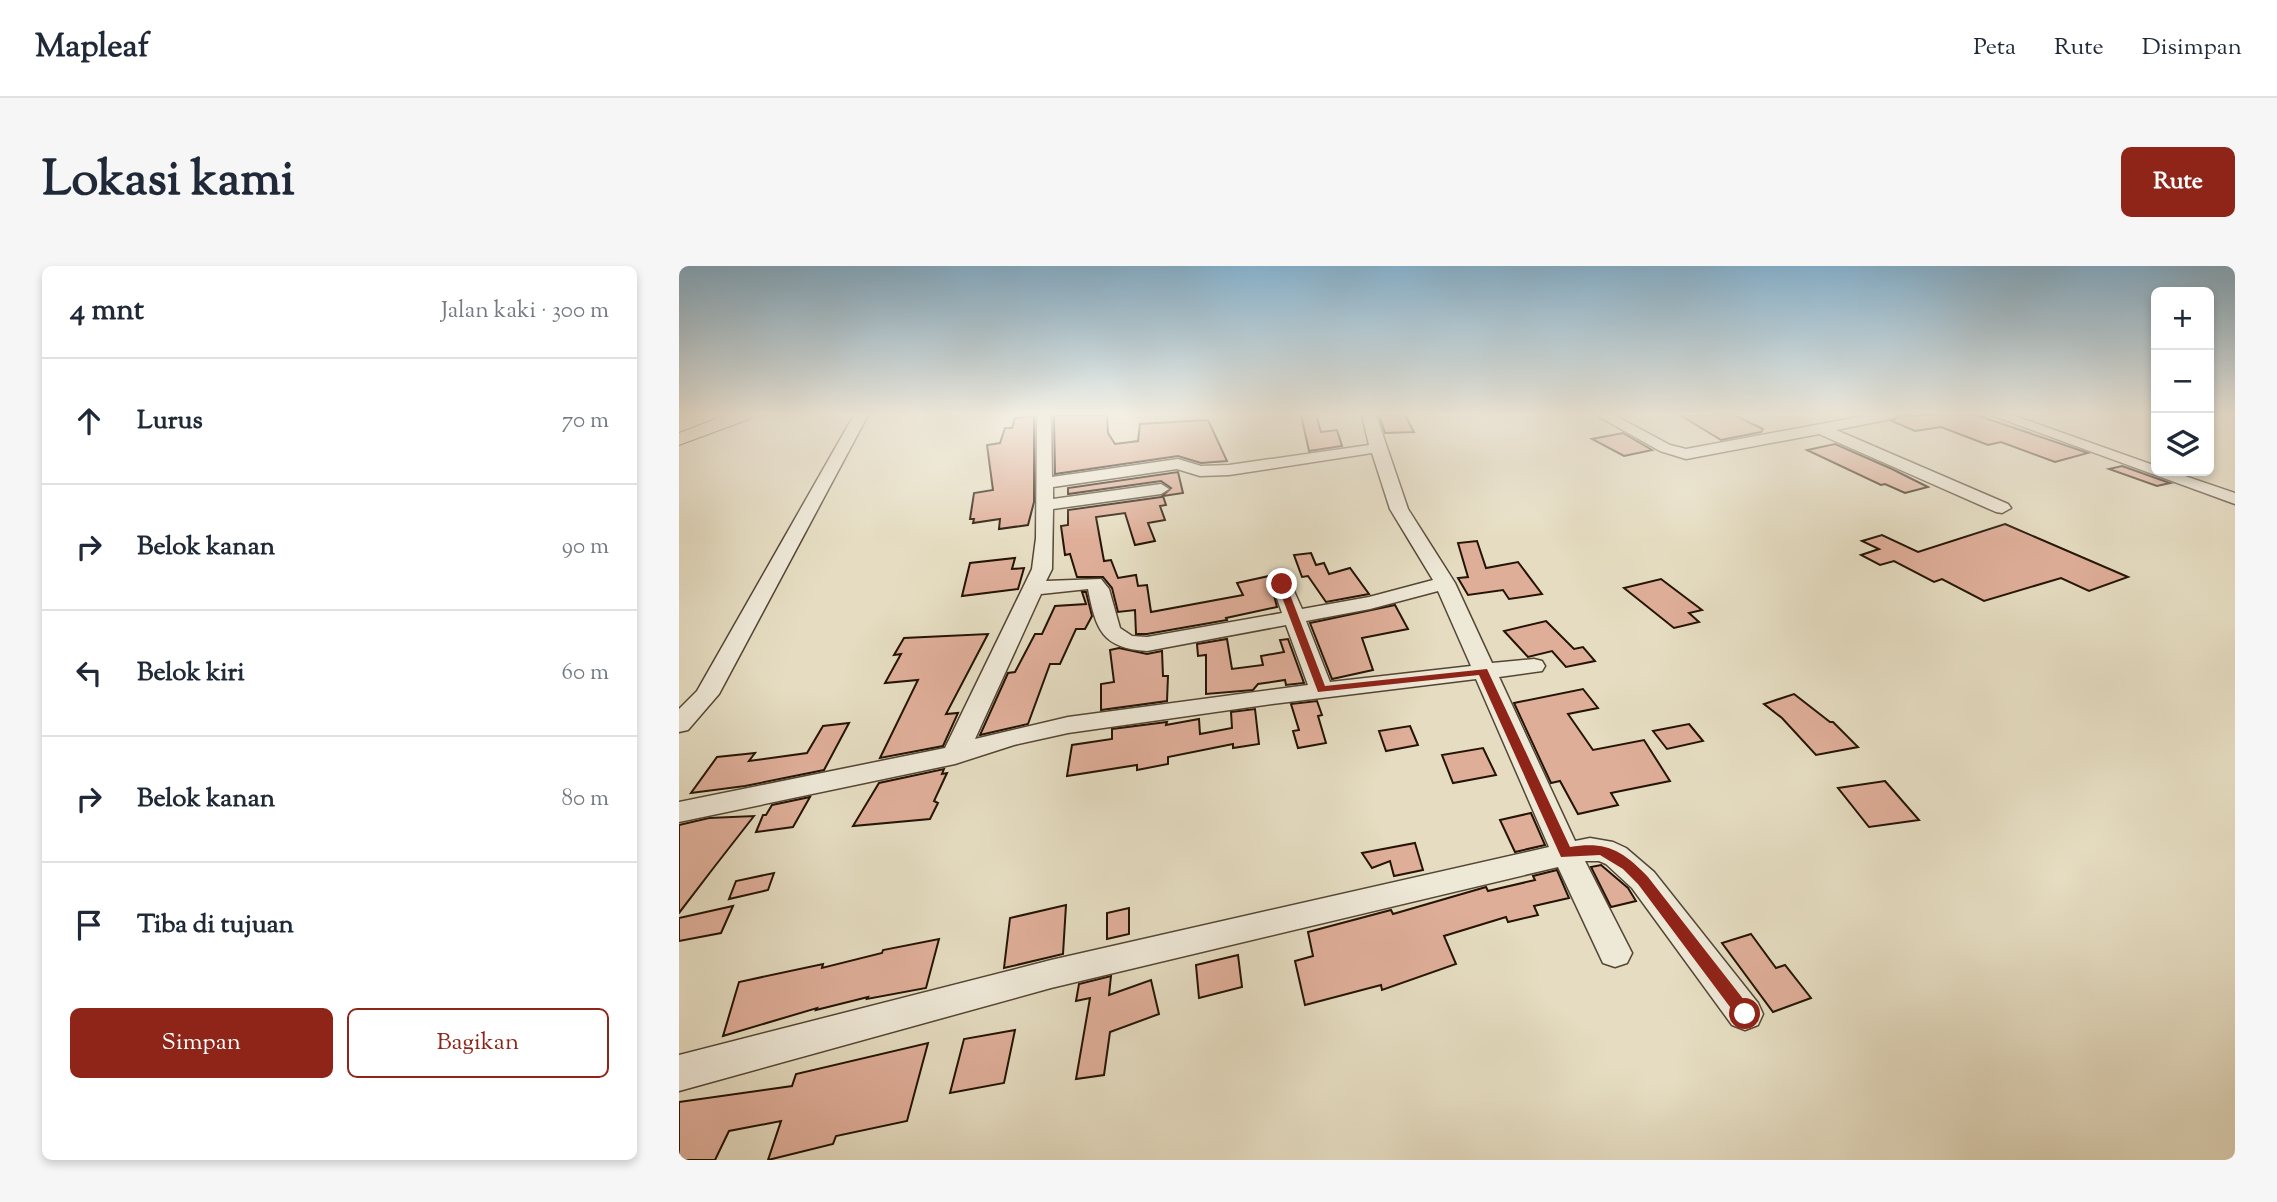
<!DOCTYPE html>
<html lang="id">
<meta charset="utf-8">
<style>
body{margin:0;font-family:"Sorts Mill Goudy",serif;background:#f6f6f7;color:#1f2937}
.controls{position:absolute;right:21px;top:21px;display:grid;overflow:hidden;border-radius:10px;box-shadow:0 4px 10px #0003}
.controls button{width:63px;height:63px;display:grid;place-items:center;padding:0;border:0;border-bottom:2px solid #e0e1e3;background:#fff;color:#1f2937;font:35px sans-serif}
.stop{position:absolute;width:21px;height:21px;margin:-16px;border:5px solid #8f2418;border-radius:50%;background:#fff}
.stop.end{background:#8f2418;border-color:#fff;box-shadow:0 2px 7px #0008}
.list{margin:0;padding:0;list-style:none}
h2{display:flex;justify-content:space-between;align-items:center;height:91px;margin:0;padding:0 28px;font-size:30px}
h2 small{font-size:23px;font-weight:400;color:#747a83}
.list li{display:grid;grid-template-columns:46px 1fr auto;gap:21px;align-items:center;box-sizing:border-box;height:126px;padding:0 28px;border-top:2px solid #e0e1e3}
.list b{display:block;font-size:26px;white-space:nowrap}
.list em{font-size:23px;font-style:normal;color:#747a83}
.actions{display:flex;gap:14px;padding:21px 28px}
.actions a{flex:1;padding:16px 0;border:2px solid #8f2418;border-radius:10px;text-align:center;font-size:24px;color:#8f2418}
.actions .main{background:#8f2418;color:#fff}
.icon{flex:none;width:38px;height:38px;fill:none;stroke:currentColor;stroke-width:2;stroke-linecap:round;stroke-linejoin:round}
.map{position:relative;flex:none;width:1556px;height:894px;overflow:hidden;border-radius:10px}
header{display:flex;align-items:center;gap:42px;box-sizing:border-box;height:98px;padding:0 35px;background:#fff;border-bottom:2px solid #e0e1e3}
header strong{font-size:33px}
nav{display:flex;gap:38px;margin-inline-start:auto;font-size:24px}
.intro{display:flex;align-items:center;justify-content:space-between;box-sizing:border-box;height:168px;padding:0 42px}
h1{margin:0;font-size:49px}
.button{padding:18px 32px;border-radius:10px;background:#8f2418;color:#fff;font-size:24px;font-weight:700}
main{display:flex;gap:42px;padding:0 42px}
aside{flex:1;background:#fff;border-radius:10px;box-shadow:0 4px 10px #0003}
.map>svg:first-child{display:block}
.building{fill:#dfae99;stroke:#241405;stroke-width:2}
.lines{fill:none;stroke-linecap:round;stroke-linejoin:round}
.minor-casing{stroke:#544634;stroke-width:3}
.major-casing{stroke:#241405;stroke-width:2}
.minor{fill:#eee8d7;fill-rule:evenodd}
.major{fill:#e5dcc1;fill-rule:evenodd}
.route{fill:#8f2418}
</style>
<header>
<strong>Mapleaf</strong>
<nav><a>Peta</a><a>Rute</a><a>Disimpan</a></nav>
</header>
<div class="intro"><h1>Lokasi kami</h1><a class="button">Rute</a></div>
<main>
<aside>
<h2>4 mnt<small>Jalan kaki · 300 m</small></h2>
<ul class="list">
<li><svg class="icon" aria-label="ahead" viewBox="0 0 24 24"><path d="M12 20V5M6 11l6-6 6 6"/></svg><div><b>Lurus</b></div><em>70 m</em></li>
<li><svg class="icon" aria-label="right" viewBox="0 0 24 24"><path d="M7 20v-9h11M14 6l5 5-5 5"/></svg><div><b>Belok kanan</b></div><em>90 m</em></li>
<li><svg class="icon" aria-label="left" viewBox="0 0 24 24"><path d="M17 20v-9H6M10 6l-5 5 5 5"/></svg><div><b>Belok kiri</b></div><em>60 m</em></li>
<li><svg class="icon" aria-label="right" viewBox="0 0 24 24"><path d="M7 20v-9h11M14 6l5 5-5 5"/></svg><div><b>Belok kanan</b></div><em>80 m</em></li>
<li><svg class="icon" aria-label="arrive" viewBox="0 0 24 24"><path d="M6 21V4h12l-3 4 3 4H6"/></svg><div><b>Tiba di tujuan</b></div></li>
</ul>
<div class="actions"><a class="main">Simpan</a><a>Bagikan</a></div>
</aside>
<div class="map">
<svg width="1556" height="894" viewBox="0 0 1556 894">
<rect width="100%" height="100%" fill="#e5dcc1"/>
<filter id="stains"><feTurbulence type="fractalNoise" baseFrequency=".00286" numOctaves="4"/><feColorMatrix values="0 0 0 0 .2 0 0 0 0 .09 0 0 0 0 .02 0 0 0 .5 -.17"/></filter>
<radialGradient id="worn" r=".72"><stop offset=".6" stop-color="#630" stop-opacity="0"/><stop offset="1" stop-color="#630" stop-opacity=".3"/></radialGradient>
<g class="building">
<path d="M375,149H428L429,167L436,178L459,175L461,158L529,154L548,195L522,197L499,190L376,208Z"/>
<path d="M622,149H637L642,166L658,164L663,180L630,185Z"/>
<path d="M700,149H726L735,166L706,167Z"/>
<path d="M1001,149H1055L1084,163L1082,166L1042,174Z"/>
<path d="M1222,149H1297L1409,187L1376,196L1322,176L1309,179L1262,161L1236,165L1213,155Z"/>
<path d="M355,150V236L349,259L320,263L321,253L294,257L295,253H291L295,227L314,224L308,179L321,177L326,162H333L336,152Z"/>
<path d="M944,167L973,184L945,190L913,173Z"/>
<path d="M1156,178L1213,203L1249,221L1226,227L1206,218L1202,219L1128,184Z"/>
<path d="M1443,200L1491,217L1478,220L1430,203Z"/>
<path d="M499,206L504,227L484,230L487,239L481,240L486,254L469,257L476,275L456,279L446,247L417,251L425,295L432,294L439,312L457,309L459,320L468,319L472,346L564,329L558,317L590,310L598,341L547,352L548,354L468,368H457L456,344L439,346L433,322L424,311H398L391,288L386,289L382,260L389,259V244L482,231L492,222L482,215L389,228V222Z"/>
<path d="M1326,258L1449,311L1410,325L1382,312L1305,335L1263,313L1255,316L1215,295L1201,299L1182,289L1200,283L1183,275L1203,269L1239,286Z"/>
<path d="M798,275L807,302L839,296L863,328L830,333L824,324L789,329L779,312L789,311L779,277Z"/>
<path d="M632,287L637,299L645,297L650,308L671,302L690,328L647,336L629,310L623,311L615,289Z"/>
<path d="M336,292L333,303L345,302L339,323L283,330L291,297Z"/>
<path d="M982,313L1023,344L1010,347L1020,356L995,362L945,322Z"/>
<path d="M403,326H407L413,350L406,363H397L381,398H371L349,458L301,469L329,407L336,406L356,368H363L376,340L407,338Z"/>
<path d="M716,339L729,363L683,372L694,404L653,413L631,357Z"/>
<path d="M867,355L895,383L904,381L916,395L887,401L873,385L849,391L825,365Z"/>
<path d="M309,368L267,448L279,447L264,480L201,492L239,414L206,417L222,388L215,389L225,372Z"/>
<path d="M548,373L553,403L584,399L582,390L605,386L601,374L609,373L625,417L607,419L606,414L579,418L574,424L527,428V389L519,390L518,378Z"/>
<path d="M440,382L468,388L483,385L484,410H489L488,435L422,444V418L435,416L431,384Z"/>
<path d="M904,423L919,442L889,448L914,484L965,474L991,515L932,527L939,539L899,548L881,515L872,517L835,437Z"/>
<path d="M1115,428L1151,456H1154L1179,481L1137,489L1103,452L1085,438Z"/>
<path d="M638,435L643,449L639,450L647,477L619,482L614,465L620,464L612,438Z"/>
<path d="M576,443L580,478L554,482V478L489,491V498L458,504V499L388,510L393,479L433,473V463L488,456L487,459L520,453L521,468L553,462L552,446Z"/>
<path d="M170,457L145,504L66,520L12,527L38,491L76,487L70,495L128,487L144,460Z"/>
<path d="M1010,458L1024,475L988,483L974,465Z"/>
<path d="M731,460L739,479L707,485L700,465Z"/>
<path d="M804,482L817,509L774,517L763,489Z"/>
<path d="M265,503L263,508L268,507L255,535L259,537L251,553L174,560L200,517Z"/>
<path d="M1206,515L1240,554L1190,561L1159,522Z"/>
<path d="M131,531L114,561L77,566L84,549H87L93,539Z"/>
<path d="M852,547L866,579L836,586L821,554Z"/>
<path d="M75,550L36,600L0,647V559L30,552Z"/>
<path d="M736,577L744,604L715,610L711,595L693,602L683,587Z"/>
<path d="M922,599L949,622L957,635L932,641L912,601Z"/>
<path d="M878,604L890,632L855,640L859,649L829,656L827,651L765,670L777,698L703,724L702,719L626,739L616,695L634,690L629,666L712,644L714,648L807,621L809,625L856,614L854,610Z"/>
<path d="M95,607L89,624L50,633L57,615Z"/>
<path d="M387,639L384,688L325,702L331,652Z"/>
<path d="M54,640L42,667L0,675V652Z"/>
<path d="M450,642V668L428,673V647Z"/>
<path d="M1072,668L1097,702L1106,699L1132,732L1094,746L1043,677Z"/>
<path d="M260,673L247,722L188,733L189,731L137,744L138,742L44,770L60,716L144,698L143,702L203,687L204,684Z"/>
<path d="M559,689L563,721L520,732L517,699Z"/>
<path d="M432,710L430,729L472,714L480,748L431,766L425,809L397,813L411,732L397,735L400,718Z"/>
<path d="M336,764L325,817L271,827L285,773Z"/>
<path d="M249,777L228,855L157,870L154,878L89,894L102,855L50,865L36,894H0V836L113,820L117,808Z"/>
</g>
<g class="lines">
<defs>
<g id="minor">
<path d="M175,149H189L40,428L9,464L0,466V443L18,425Z"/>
<path d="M358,149H372L373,211L499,193L522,200L550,199L690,179L683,149H697L729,243L776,317L813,397L855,393L863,395L866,400L863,405L820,411L896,575L911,572L934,576L947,582L975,606L1079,737L1084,748L1079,759L1066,764L1053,759L953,622L927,598L920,595H906L953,687L948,697L936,701L924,697L879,601L372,722L0,825V789L372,694L870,581L797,413L593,438L389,467L335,479L276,498L0,556V536L266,482L353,303L357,272ZM693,187L711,243L754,314L690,331L623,343L610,314H596L593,318L603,347L468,371L453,370L441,362L430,323L422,313L367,315L373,303L374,243L482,228L490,223L482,218L374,233V221L498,203L521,210L550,209ZM409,323C417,364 423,382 468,385L607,359L629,419L389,451L296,473L362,328ZM759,325L792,400L651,416L627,355L691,343Z"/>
<path d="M917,149H935L991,179L1007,183L1190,149H1219L1212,153L1157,164L1329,238L1332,242L1323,247L1317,246L1140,168L1007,193L981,185Z"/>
<path d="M1312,149H1333L1477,200V205H1491L1556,227V238Z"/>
</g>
<path id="major" d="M47,149H73L70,153L0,179V167Z"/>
</defs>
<use href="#minor" class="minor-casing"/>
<use href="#major" class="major-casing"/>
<use href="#minor" class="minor"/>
<use href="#major" class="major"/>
</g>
<linearGradient id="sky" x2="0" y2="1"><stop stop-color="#87b6d5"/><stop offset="0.54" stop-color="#f3efe3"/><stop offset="1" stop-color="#f3efe3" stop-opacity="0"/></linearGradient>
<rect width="1556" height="274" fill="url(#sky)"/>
<path class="route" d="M603,315L607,318L646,420L808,403L891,581C928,575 944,585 969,611L1072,743L1074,748L1072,753L1066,755L1060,753L959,618L944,603L921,589L882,591L800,409L639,426L598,318Z"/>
<rect width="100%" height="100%" filter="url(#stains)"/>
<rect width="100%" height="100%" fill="url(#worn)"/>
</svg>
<div class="controls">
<button>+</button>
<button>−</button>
<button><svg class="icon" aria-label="layers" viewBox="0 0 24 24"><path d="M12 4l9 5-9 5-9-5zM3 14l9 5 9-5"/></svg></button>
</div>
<div class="stop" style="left:1066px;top:748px"></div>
<div class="stop end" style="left:603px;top:318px"></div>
</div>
</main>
